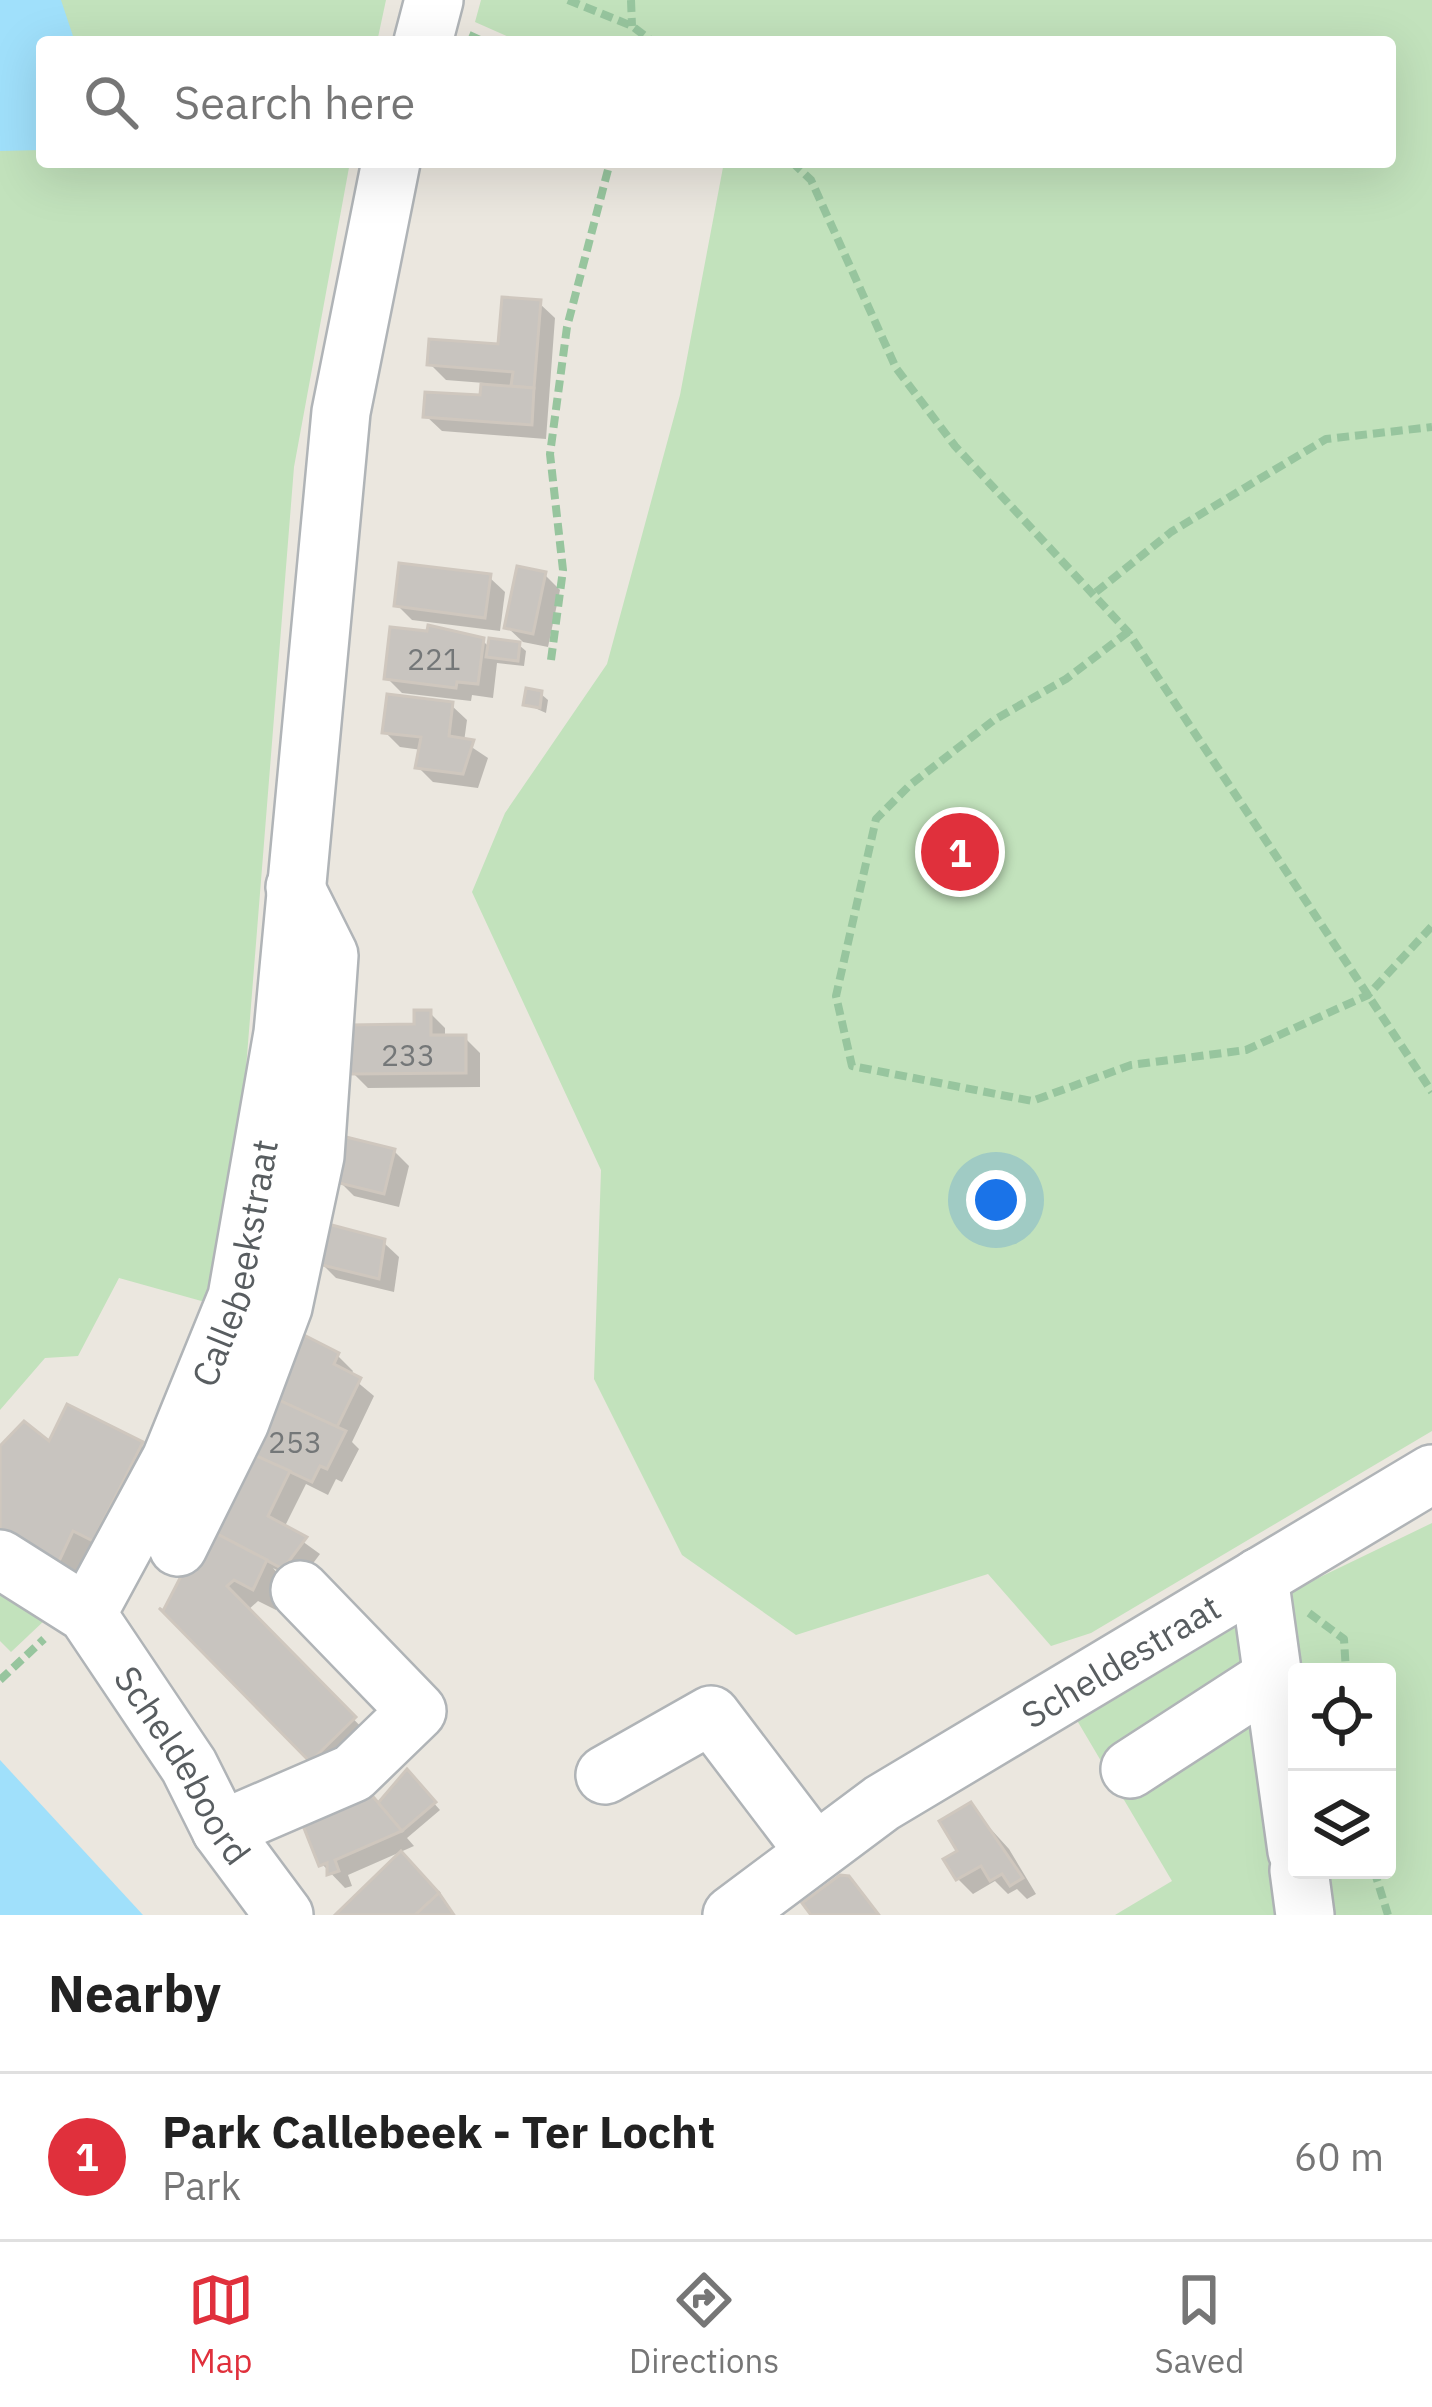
<!DOCTYPE html>
<style>
body{margin:0;font-family:"IBM Plex Sans",sans-serif;background:#f2f2f2;color:#222}
.controls{position:absolute;right:36px;bottom:36px;display:grid;overflow:hidden;border-radius:12px;box-shadow:0 12px 48px #0002}
.controls button{width:108px;height:108px;display:grid;place-items:center;padding:0;border:0;border-bottom:3px solid #e0e0e0;background:#fff;color:#222;font:60px sans-serif}
.you{position:absolute;left:996px;top:1200px;width:42px;height:42px;margin:-30px;border:9px solid #fff;border-radius:50%;background:#1a73e8;box-shadow:0 0 0 18px #1a73e833}
.badge{display:grid;place-items:center;width:78px;height:78px;border-radius:50%;background:#e0303c;color:#fff;font-size:39px;font-weight:700}
.pin{position:absolute;translate:-50% -50%;border:6px solid #fff;box-shadow:0 3px 12px #0006}
.list{margin:0;padding:0;list-style:none}
h2{display:flex;justify-content:space-between;align-items:center;height:156px;margin:0;padding:0 48px;font-size:51px}
h2 small{font-size:39px;font-weight:400;color:#767676}
.list li{display:grid;grid-template-columns:78px 1fr auto;gap:36px;align-items:center;box-sizing:border-box;height:168px;padding:0 48px;border-top:3px solid #e0e0e0}
.list b{display:block;font-size:45px;white-space:nowrap}
.list p{margin:0;font-size:39px;white-space:nowrap;color:#767676}
.list em{font-size:39px;font-style:normal;color:#767676}
.icon{flex:none;width:66px;height:66px;fill:none;stroke:currentColor;stroke-width:2;stroke-linecap:round;stroke-linejoin:round}
.map{position:relative;flex:none;width:1432px;height:1915px;overflow:hidden}
.search{position:absolute;background:#fff;box-shadow:0 12px 48px #0002;left:36px;right:36px;top:36px;height:132px;display:flex;align-items:center;gap:30px;box-sizing:border-box;padding:0 42px;border-radius:12px;color:#767676;font-size:45px}
.sheet{height:324px;background:#fff}
nav{display:flex;justify-content:space-around;align-items:center;box-sizing:border-box;height:168px;border-top:3px solid #e0e0e0;background:#fff;font-size:33px;color:#767676}
nav a{display:grid;justify-items:center;gap:6px}
nav .on{color:#e0303c}
.map>svg:first-child{display:block}
.green{fill:#c2e2bc;fill-rule:evenodd}
.water{fill:#a0e0fb}
.shadow{fill:#0003}
.building{fill:#c8c4bf;stroke:#cfc7be;stroke-width:3}
.lines{fill:none;stroke-linecap:round;stroke-linejoin:round}
.minor-casing{stroke:#b0b4b7;stroke-width:62}
.path{stroke:#97c59e;stroke-width:8;stroke-dasharray:12 6;stroke-linecap:butt}
.minor{stroke:#fff;stroke-width:57}
.labels{text-anchor:middle;dominant-baseline:central;stroke-width:12;stroke-linejoin:round;paint-order:stroke}
.number-label{font-size:30px;fill:#747778}
.street-label{font-size:36px;fill:#585d60;stroke:#fff}
</style>
<div class="map">
<svg width="1432" height="1915" viewBox="0 0 1432 1915">
<rect width="100%" height="100%" fill="#ebe7df"/>
<g class="green">
<path d="M0,0H386L377,42H42V162H350L294,467L243,1106L205,1302L119,1278L78,1356L45,1358L0,1410Z"/>
<path d="M481,0H1432V1431L1091,1633L1051,1646L988,1574L796,1635L682,1555L594,1379L601,1170L472,892L505,813L607,664L680,395L724,162H1390V42H520L475,22Z"/>
<path d="M1432,1523V1915H1115L1172,1881L1075,1717L1225,1623ZM1297,1672H1387V1870H1297Z"/>
<path d="M0,1581L46,1619L11,1652L0,1641Z"/>
</g>
<g class="water">
<path d="M0,0H61L75,42H42V150L0,151Z"/>
<path d="M0,1760L143,1915H0Z"/>
</g>
<g class="shadow">
<path d="M539,303L555,318L546,439L442,431L426,416L483,399L484,383L446,380L430,364L501,347Z"/>
<path d="M545,575L560,590L548,647L523,642L507,627Z"/>
<path d="M489,577L505,592L500,631L412,620L397,605Z"/>
<path d="M482,640L490,648L519,645L526,651L524,666L497,663L493,698L472,695L471,701L402,693L387,678Z"/>
<path d="M541,694L548,700L546,713L526,704Z"/>
<path d="M451,705L467,720L464,742L488,758L478,788L433,782L418,767L422,750L400,747L385,732Z"/>
<path d="M430,1013L445,1028V1038H465L480,1053V1087L368,1088L353,1073Z"/>
<path d="M394,1151L409,1166L399,1207L354,1196L339,1181Z"/>
<path d="M383,1242L399,1257L394,1292L336,1278L321,1263Z"/>
<path d="M338,1356L353,1371L350,1376L374,1396L352,1442L359,1449L342,1482L336,1479L328,1495L306,1484L284,1528L320,1554L299,1582L273,1568L289,1586L276,1610L258,1601L247,1611L376,1742L335,1783L166,1611Z"/>
<path d="M141,1445L183,1487L96,1612L38,1573L0,1450Z"/>
<path d="M407,1773L440,1810L407,1838L414,1846L348,1875L352,1886L345,1888L322,1864Z"/>
<path d="M970,1806L1009,1849L1036,1894L1027,1899L1017,1889L1008,1894L995,1881L973,1894L958,1879Z"/>
</g>
<g class="building">
<path d="M502,297L541,300L534,388L511,386L513,372L427,365L429,339L498,344Z"/>
<path d="M481,384L534,388L532,425L423,417L425,392L480,395Z"/>
<path d="M399,563L491,574L485,618L394,606Z"/>
<path d="M517,566L546,572L533,634L504,628Z"/>
<path d="M428,625L484,638L478,684L457,682L456,688L384,679L390,627L427,631Z"/>
<path d="M489,638L520,642L518,661L486,657Z"/>
<path d="M526,688L542,691L540,708L523,705Z"/>
<path d="M387,694L453,702L449,736L474,740L463,774L415,768L421,737L382,733Z"/>
<path d="M414,1010H431V1035H466V1073L350,1074V1025L414,1024Z"/>
<path d="M346,1137L395,1149L384,1194L335,1182Z"/>
<path d="M328,1224L385,1239L379,1279L318,1264Z"/>
<path d="M302,1334L339,1353L334,1364L361,1378L337,1427L270,1396Z"/>
<path d="M270,1396L346,1431L327,1469L320,1466L312,1482L243,1450Z"/>
<path d="M67,1404L143,1442L93,1541L73,1531L54,1572L0,1537V1446L24,1421L49,1441Z"/>
<path d="M243,1450L290,1471L268,1516L307,1537L283,1569L213,1532Z"/>
<path d="M206,1528L267,1560L253,1590L234,1580L227,1586L356,1717L310,1762L159,1608L163,1611Z"/>
<path d="M407,1769L436,1802L402,1831L378,1803Z"/>
<path d="M364,1786L402,1831L335,1860L339,1871L327,1875V1863L319,1866L298,1813Z"/>
<path d="M971,1802L1023,1878L1010,1886L1002,1874L990,1881L981,1866L956,1880L943,1859L957,1851L939,1821Z"/>
<path d="M401,1851L439,1893L415,1915H335Z"/>
<path d="M840,1875L849,1876L879,1915H811L802,1903Z"/>
<path d="M439,1893L454,1915H415Z"/>
</g>
<g class="lines">
<defs>
<g id="minor">
<path d="M423,42L434,0"/>
<path d="M178,1547L240,1422L283,1307L315,1156L329,955L295,887"/>
<path id="s1" d="M0,1559L87,1614L189,1766L221,1830L284,1915"/>
<path d="M1259,1577L1297,1851"/>
<path id="s2" d="M87,1614L171,1459L237,1297L283,1033L341,412L391,162"/>
<path d="M1130,1769L1272,1677"/>
<path d="M605,1775L711,1715L815,1852"/>
<path d="M221,1830L353,1773L417,1711L300,1590"/>
<path d="M1299,1870L1305,1915"/>
<path id="s3" d="M732,1915L882,1803L1432,1474"/>
</g>
</defs>
<use href="#minor" class="minor-casing"/>
<g class="path">
<path d="M568,0L632,26L653,42"/>
<path d="M631,0L632,26"/>
<path d="M469,35L485,42"/>
<path d="M792,162L811,180L896,368L955,446L1128,632L1432,1092"/>
<path d="M1096,592L1171,532L1326,439L1432,427"/>
<path d="M1128,632L1066,679L994,720L910,785L876,819L836,996L852,1066L1032,1101L1131,1065L1246,1050L1368,995L1432,926"/>
<path d="M551,660L563,570L550,454L567,327L610,162"/>
<path d="M1309,1613L1344,1639L1346,1672"/>
<path d="M0,1680L44,1639"/>
<path d="M1374,1870L1388,1915"/>
</g>
<use href="#minor" class="minor"/>
</g>
<g class="labels">
<g class="number-label">
<text x="434" y="658">221</text>
<text x="408" y="1054">233</text>
<text x="295" y="1441">253</text>
</g>
<g class="street-label">
<text stroke="none"><textPath href="#s2" startOffset="384">Callebeekstraat</textPath></text>
<text stroke="none"><textPath href="#s3" startOffset="465">Scheldestraat</textPath></text>
<text stroke="none"><textPath href="#s1" startOffset="282">Scheldeboord</textPath></text>
</g>
</g>
</svg>
<div class="controls">
<button><svg class="icon" aria-label="locate" viewBox="0 0 24 24"><circle cx="12" cy="12" r="6"/><path d="M12 2v4M12 18v4M2 12h4M18 12h4"/></svg></button>
<button><svg class="icon" aria-label="layers" viewBox="0 0 24 24"><path d="M12 4l9 5-9 5-9-5zM3 14l9 5 9-5"/></svg></button>
</div>
<div class="you"></div>
<div class="pin badge" style="left:960px;top:852px">1</div>
<div class="search"><svg class="icon" aria-label="search" viewBox="0 0 24 24"><circle cx="10" cy="10" r="6"/><path d="M15 15l6 6"/></svg>Search here</div>
</div>
<section class="sheet">
<h2>Nearby<small></small></h2>
<ul class="list">
<li><span class="badge">1</span><div><b>Park Callebeek - Ter Locht</b><p>Park</p></div><em>60 m</em></li>
</ul>
</section>
<nav>
<a class="on"><svg class="icon" aria-label="map" viewBox="0 0 24 24"><path d="M3 6l6-2 6 2 6-2v14l-6 2-6-2-6 2zM9 4v14M15 6v14"/></svg>Map</a>
<a><svg class="icon" aria-label="directions" viewBox="0 0 24 24"><path d="M12 3l9 9-9 9-9-9zM9 14v-3h6M13 9l2 2-2 2"/></svg>Directions</a>
<a><svg class="icon" aria-label="saved" viewBox="0 0 24 24"><path d="M7 4h10v16l-5-4-5 4z"/></svg>Saved</a>
</nav>
